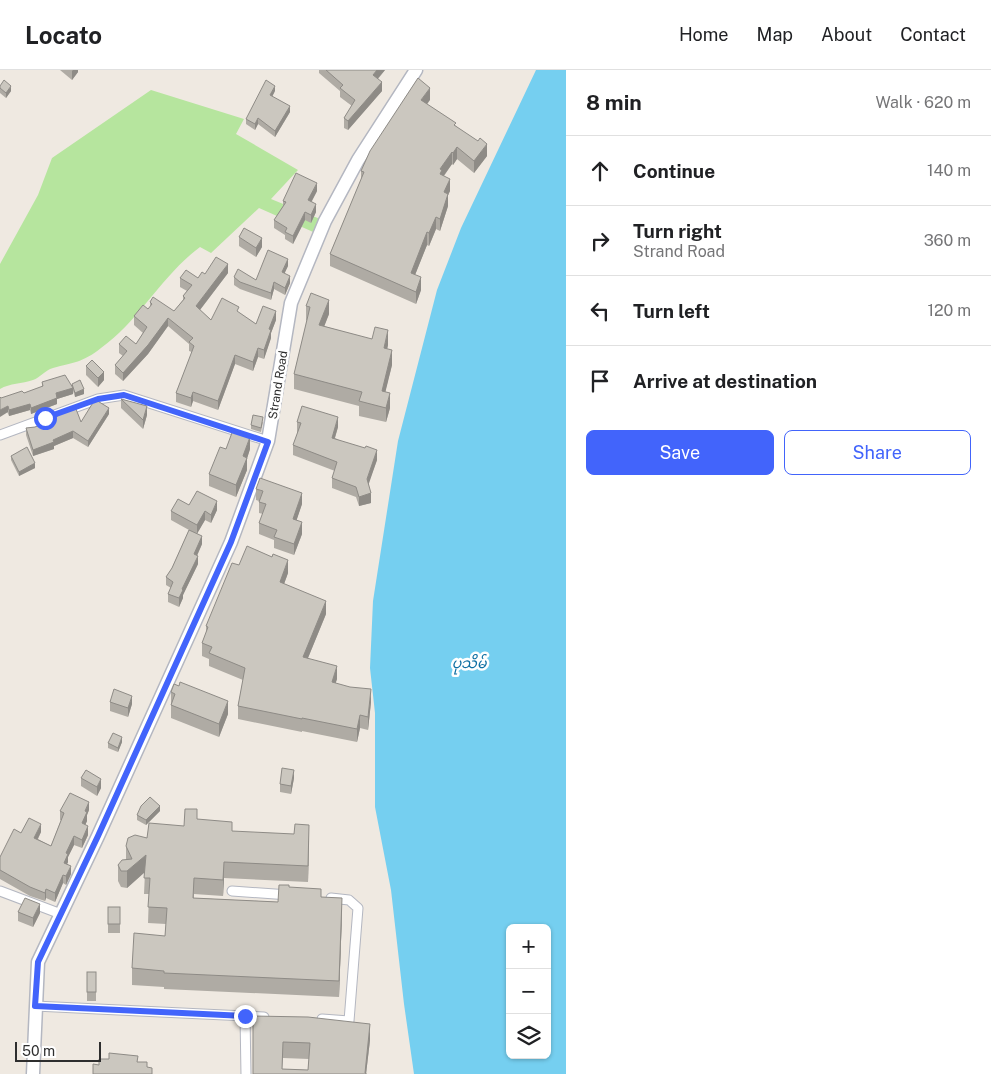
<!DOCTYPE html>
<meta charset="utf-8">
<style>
body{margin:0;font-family:"Public Sans","Noto Sans Myanmar",sans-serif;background:#f6f6f6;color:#202124}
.controls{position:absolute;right:15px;bottom:15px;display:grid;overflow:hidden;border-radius:8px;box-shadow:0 1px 4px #0004}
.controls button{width:45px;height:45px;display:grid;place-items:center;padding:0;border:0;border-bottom:1px solid #e0e0e0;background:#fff;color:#202124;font:25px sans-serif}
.scale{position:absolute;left:15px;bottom:12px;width:86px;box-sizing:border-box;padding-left:5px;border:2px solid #2e2e2e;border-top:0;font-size:14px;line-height:18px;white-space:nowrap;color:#2e2e2e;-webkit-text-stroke:4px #fff;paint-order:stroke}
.stop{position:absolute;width:15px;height:15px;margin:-11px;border:4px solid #4264fb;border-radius:50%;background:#fff}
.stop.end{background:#4264fb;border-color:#fff;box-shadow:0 1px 5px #0008}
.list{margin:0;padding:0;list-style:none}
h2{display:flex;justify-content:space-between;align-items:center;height:65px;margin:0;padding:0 20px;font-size:21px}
h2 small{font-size:16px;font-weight:400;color:#757577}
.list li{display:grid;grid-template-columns:32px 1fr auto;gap:15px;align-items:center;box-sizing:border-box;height:70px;padding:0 20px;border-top:1px solid #e0e0e0}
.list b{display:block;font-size:19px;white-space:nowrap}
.list p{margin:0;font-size:16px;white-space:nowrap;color:#757577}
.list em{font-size:16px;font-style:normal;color:#757577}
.actions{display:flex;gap:10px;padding:15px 20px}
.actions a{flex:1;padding:11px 0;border:1px solid #4264fb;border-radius:8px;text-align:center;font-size:18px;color:#4264fb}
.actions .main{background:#4264fb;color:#fff}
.icon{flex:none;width:28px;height:28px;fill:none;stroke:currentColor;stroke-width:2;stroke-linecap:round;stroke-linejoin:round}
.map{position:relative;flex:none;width:566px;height:1004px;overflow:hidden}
header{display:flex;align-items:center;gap:30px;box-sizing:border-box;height:70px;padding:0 25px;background:#fff;border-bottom:1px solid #e0e0e0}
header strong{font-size:24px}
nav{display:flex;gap:28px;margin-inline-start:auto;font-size:18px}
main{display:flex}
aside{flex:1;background:#fff}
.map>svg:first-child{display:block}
.green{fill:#b6e59e}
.water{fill:#75cff0;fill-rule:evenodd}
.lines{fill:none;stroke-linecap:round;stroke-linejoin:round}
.minor-casing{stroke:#b4b7c1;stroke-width:11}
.secondary-casing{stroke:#b4b7c1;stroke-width:15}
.minor{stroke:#fff;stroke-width:9}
.secondary{stroke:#fff;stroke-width:12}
.wall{fill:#afaba4;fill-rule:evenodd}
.shaded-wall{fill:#8e8b86}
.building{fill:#cbc7bf;stroke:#8e8b86;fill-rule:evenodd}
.route{stroke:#4264fb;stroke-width:6}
.labels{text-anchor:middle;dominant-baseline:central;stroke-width:5;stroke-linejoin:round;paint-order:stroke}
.street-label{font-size:12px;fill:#2e2e2e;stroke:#fff}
.water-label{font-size:14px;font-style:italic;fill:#0d6fa3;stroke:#fff}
</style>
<header>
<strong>Locato</strong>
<nav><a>Home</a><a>Map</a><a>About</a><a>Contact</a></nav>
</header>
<main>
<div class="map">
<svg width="566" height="1004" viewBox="0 0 566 1004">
<rect width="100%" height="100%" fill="#efe9e1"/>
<path class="green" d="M151,20L244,49L236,64L298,100L271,129L325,151L320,165L259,138L211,183L200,177C162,205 140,250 101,278C82,293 74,292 53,298C45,300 40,308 33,310C22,314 10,313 0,319V194L38,125L52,88Z"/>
<path class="water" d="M536,0H566V1004H414L404,934L391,820L375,737V643L370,598L373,531L398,371L437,220L461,158ZM510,858H547V985H510Z"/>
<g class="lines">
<defs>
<g id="minor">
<path d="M0,365L98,329L124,325L268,371"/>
<path d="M0,821L61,844"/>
<path d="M232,821L289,825"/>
<path d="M35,936L264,947"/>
<path d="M245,946L246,1004"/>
<path d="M322,949L349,951L358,838L349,830L331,828"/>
</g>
<path id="secondary" d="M33,1004L38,892L98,766L231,472L268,371L291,233L325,151L358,90L416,0"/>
</defs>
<use href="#minor" class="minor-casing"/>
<use href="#secondary" class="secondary-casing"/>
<use href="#minor" class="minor"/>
<use href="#secondary" class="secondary"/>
</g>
<g class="wall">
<path d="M60,0H78V2L72,10Z"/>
<path d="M319,0H385L378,9L382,21L348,60L344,58V48L352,36L340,27V21L319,3Z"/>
<path d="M0,16L11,21L6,28L0,23Z"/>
<path d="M275,21L272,26L290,42L275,67L258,54L255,60L246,54V49Z"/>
<path d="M430,30L427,34L456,56L487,86L474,103L457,89L453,95L452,94L444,106L450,121L448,125V136L440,161L436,159L429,176L427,175L415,205L421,220L416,234L330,196V184L361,110V101Z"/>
<path d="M317,121L312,131L316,142L311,153L305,150L293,174L285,169V165L274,158V150L283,136V131Z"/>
<path d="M239,167L262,177L256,187L239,176Z"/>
<path d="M288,196L284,203L290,213L285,225L274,219L271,230L240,219L234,215V207L256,210Z"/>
<path d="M228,203L200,240L211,250L239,243L256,254L276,250L271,263V268L264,289L258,287L253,301L235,294L218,340L193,331L191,337L176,332V323L192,282L189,281V274L168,256L148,284L123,311L115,304V295L123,286L119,283V274H136L143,263L134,255V246L148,239L150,237V232L174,241L183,230V226L187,221L180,217V208H198L205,204Z"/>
<path d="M306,236L329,244L324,256L388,275L387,279L392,295L385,322L390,338L386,352L359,346V336L294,319V304L307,251L306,250Z"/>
<path d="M86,296L104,310L98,317L86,305Z"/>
<path d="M42,312L72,316V314L84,324L75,327L73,321V324L57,329V334L31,344L30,340L9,346L1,328L24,323L42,317Z"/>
<path d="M121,329L147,345L143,359L121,338Z"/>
<path d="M109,344L88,377L73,368L54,376V379L33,386L26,365V358L81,352Z"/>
<path d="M263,352L261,362L251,359V355Z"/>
<path d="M297,352L338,357L335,368L377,390L368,414L371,433L359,436L356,427L332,418V408L335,401L293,385V375L298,362H297Z"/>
<path d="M226,379H250L247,388V400L236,427L209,416V404Z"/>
<path d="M11,386L35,398L19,406L11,390Z"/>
<path d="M256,419L302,434L296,451L302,464L294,485L274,478V470L259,464V453L263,444L259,443V431L256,430Z"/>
<path d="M189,435L217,440L211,453L205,450L197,463L202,474L197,486L198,494L183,525V528L179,537L168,532V524L171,518L166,515V507L172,498L189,460L171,450V441Z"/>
<path d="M239,495L288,503L284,514L326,544L308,588L337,609L335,613L371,632L368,660L360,658L357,672L302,661V662L238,649V636L243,610L209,596V589L202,586V573L206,563V556Z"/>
<path d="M171,622L228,644L219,667L171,648Z"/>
<path d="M110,632L132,634L128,647L110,641Z"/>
<path d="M122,672L118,682L108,678V673Z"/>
<path d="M81,708L101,718L97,726L81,716Z"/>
<path d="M294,708L291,724L280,722V714Z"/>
<path d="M89,740L87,745V751L85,755L88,765L82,778L74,775L68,787V792L67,794L71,804L66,815L63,813L55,832L46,828L45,831L30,826L0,809V787L21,763L41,762L38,769L51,776L61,750H60V741Z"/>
<path d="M160,741L146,755L137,750V745Z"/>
<path d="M197,749L232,761L309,771L308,812L224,808L223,826L194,824V828L278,832L289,817L321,827L342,844L339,927L164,919V917L132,915V898L165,866L166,854L148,853L149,824H144L145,802L127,818L121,817L118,811V795L126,790V776L184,756Z"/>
<rect x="108" y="837" width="12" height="26"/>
<path d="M18,842L40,843L33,857L18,851Z"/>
<rect x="87" y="902" width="9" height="29"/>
<path d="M253,946L370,970L366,1004H253ZM283,988L309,989L308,1000L282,999Z"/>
</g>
<g class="shaded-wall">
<path d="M73,0H78V2L72,10V1Z"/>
<path d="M377,0H385L373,14V5Z"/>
<path d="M382,12V21L348,60V51Z"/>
<path d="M11,16V21L6,28V23Z"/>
<path d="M275,16V21L270,31V25Z"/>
<path d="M430,18V30L421,42V30Z"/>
<path d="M290,36V42L275,67V61Z"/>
<path d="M258,48V54L255,60V54Z"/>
<path d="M487,74V86L474,103V91Z"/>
<path d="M457,77V89L453,95V83Z"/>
<path d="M452,82V94L442,108L440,116V99Z"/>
<path d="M450,109V121L448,125V136L440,161V149L444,122Z"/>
<path d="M317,113V121L308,138V130Z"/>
<path d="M316,134V142L311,153V145Z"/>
<path d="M305,142V150L293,174V166Z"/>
<path d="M436,147V159L429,176V163Z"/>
<path d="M427,162V175L411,215V203Z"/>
<path d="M262,168V177L256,187V178Z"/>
<path d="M288,189V196L282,209V202Z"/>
<path d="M228,194V203L196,245V236Z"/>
<path d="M290,206V213L285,225V218Z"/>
<path d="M421,207V220L416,234V222Z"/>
<path d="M274,212V219L271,230V223Z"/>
<path d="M329,230V244L319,270V255Z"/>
<path d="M276,241V250L271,263V268L264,289V280L269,259Z"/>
<path d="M168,248V256L148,284L123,311V303Z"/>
<path d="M388,260V275L384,293V278Z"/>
<path d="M258,278V287L253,301V292Z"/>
<path d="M392,280V295L382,336V321Z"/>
<path d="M235,285V294L218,340V331Z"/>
<path d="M104,302V310L98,317V308Z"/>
<path d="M73,318V324L57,329V334L31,344V338L56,323Z"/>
<path d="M84,319V324L75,327V323Z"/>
<path d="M193,322V331L191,337V328Z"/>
<path d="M390,323V338L386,352V338Z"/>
<path d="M30,334V340L9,346V340Z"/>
<path d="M8,336V342L0,347V340Z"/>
<path d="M147,336V345L143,359V350Z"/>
<path d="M109,338V344L88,377V371Z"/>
<path d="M338,347V357L332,377V368Z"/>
<path d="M73,361V368L54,376V379L33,386V380L53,370Z"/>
<path d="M250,367V379L246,392L247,388V400L236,427V415L243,386Z"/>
<path d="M377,380V390L367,419V409Z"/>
<path d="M35,393V398L19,406V402Z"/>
<path d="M302,423V434L293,461V449Z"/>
<path d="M371,423V433L359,436V427Z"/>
<path d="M217,431V440L211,453V445Z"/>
<path d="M205,441V450L197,464V455Z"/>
<path d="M302,452V464L294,485V474Z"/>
<path d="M202,466V474L194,492V484Z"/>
<path d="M198,486V494L183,525V528L179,537V528L182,519Z"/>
<path d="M288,490V503L280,525V512Z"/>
<path d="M326,531V544L303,600V587Z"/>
<path d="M337,596V609L332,625V612Z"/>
<path d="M371,619V632L368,660V647Z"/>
<path d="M132,626V634L128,647V638Z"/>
<path d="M228,631V644L219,667V654Z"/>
<path d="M360,645V658L357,672V659Z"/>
<path d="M122,667V672L118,682V678Z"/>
<path d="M294,700V708L291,724V716Z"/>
<path d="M101,709V718L97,726V717Z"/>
<path d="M89,732V740L87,745V751L82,762V753L85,741Z"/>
<path d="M160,736V741L146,755V750Z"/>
<path d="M41,754V762L34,776V768Z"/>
<path d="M309,755V771L308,812V796Z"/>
<path d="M88,756V765L82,778V770Z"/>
<path d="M74,766V775L68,787V792L64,801V793L66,783Z"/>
<path d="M146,785V801L127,818V801Z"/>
<path d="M224,792V808L223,826V810Z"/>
<path d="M71,796V804L66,815V806Z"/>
<path d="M63,805V813L55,832V823Z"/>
<path d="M46,819V828L45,831V823Z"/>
<path d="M342,828V844L339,927V911Z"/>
<path d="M40,834V843L33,857V848Z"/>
<path d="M370,954V970L366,1004H365Z"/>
</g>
<g class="building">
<path d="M326,0H377L373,5L382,12L348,51L344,48L355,30L340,18L343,15Z"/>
<path d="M418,8L430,18L421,30L456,53L454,55L478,71L480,68L487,74L474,91L457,77L453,83L452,82L440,99L442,100L440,104L450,109L444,122L448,124L440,149L436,147L429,163L427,162L411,203L421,207L416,222L330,184L364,102L361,101L370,81Z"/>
<path d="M4,10L11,16L6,23L0,18V16Z"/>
<path d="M266,10L275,16L270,25L290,36L275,61L258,48L255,54L246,49Z"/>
<path d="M296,103L317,113L308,130L316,134L311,145L305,142L293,166L285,162L287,158L274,150L286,132L283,131Z"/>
<path d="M244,158L262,168L256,178L239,167Z"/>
<path d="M268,180L288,189L282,202L290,206L285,218L274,212L271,223L240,212L234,207L238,199L256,210Z"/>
<path d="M216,187L228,194L196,236L211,250L222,228L239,237L237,241L256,254L263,236L276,241L269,259L271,260L264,280L258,278L253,292L235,285L218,331L193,322L191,328L176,323L194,276L189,272L193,268L168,248L148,275L123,303L115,295L127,281L119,274L126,266L136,274L147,257L134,246L143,235L148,239L152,234L150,232L153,227L174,241L185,228L183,226L192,215L180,208L186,200L198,208L202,202L205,204Z"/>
<path d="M311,223L329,230L319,255L372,269L375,257L388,260L384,278L392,280L382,321L390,323L386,338L359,331L362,322L294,304L310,237L306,236Z"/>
<path d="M92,290L104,302L98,308L86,296Z"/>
<path d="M65,305L73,318L56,323L57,328L31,338L30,334L9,340L8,336L0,340V327L1,328L22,321L24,323L43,316L42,312Z"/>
<path d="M80,310L84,319L75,323L72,314Z"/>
<path d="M121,329L147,336L143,350Z"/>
<path d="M96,330L109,338L88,371L73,361L53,370L54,372L33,380L26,358L35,357L53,349L62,343L76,339L81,352L94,331Z"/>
<path d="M302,336L338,347L332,368L365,378L366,376L377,380L367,409L371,423L359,427L356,417L332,408L337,392L293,375L301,353L297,352Z"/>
<path d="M253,345L263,347L261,358L251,355Z"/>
<path d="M233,360L250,367L243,386L247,388L236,415L209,404L220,377L226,379Z"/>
<path d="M27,377L35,393L19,402L11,386Z"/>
<path d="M260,408L302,423L293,449L302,452L294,474L274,467L277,460L259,453L266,434L259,432L263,421L256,419Z"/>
<path d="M197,421L217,431L211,445L205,441L197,455L171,441L178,429L189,435Z"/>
<path d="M189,460L202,466L194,484L198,486L182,519L183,520L179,528L168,524L173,512L166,507L172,498Z"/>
<path d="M247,476L272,487L273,484L288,490L280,512L326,531L303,587L337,596L332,612L350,617L371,619L368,647L360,645L357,659L302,648V649L238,636L245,598L209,583L212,577L202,573L208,557L206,556L232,493L239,495Z"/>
<path d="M180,612L228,631L219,654L171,635L175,624L171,622L174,614L179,616Z"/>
<path d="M114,619L132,626L128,638L110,632Z"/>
<path d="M113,663L122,667L118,678L108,673Z"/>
<path d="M282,698L294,700L291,716L280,714Z"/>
<path d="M86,700L101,709L97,717L81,708Z"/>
<path d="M70,723L89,732L85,741L87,742L82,753L88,756L82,770L74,766L66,783L68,784L64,793L71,796L66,806L63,805L55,823L46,819L45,823L30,817L0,800V787L14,759L21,763L29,748L41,754L34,768L51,776L64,743L60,741Z"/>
<path d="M150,727L160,736L146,750L137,745L141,736Z"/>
<path d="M185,739H197V749L232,752V761L294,764L295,754L309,755L308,796L224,792L223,810L194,808L193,828L278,832L279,815H289V817L321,819V827L342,828L339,911L164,903V901L132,898L134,863L165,866L167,838L148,837L150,808H144L146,785L127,801H121L118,795L122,790L132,789L126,776L128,768L135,765L147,768L149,753L184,756Z"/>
<path d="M25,828L40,834L33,848L18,842Z"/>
<rect x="108" y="837" width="12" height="17"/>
<rect x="87" y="902" width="9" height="20"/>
<path d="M253,946L308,947L370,954L365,1003H366V1004H253ZM283,972L310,973L308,1000L282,999Z"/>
<path d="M109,983L138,986L137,992H147V997L152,998V1004H93V994L99,995V989H109Z"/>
</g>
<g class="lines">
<path class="route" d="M45,348L98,329L124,325L268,372L231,472L98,766L38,892L35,936L245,946"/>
</g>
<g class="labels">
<g class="street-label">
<text transform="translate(278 315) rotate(-81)">Strand Road</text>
</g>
<g class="water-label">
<text x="469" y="593">ပုသိမ်</text>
</g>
</g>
</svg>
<div class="controls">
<button>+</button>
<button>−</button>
<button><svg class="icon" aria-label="layers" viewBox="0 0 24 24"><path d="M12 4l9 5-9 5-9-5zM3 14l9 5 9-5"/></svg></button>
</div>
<div class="scale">50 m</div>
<div class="stop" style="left:45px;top:348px"></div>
<div class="stop end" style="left:245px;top:946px"></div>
</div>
<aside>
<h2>8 min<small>Walk · 620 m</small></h2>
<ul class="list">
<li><svg class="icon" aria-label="ahead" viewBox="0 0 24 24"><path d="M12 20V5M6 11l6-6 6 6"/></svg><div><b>Continue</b></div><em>140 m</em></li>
<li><svg class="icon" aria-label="right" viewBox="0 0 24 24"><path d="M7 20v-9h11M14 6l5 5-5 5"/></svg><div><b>Turn right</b><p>Strand Road</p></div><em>360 m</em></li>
<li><svg class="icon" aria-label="left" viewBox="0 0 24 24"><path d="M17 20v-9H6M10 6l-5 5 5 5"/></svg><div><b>Turn left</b></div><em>120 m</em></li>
<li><svg class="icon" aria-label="arrive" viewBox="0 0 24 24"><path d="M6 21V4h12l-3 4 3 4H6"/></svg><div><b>Arrive at destination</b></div></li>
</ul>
<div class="actions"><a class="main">Save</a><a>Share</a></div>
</aside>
</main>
